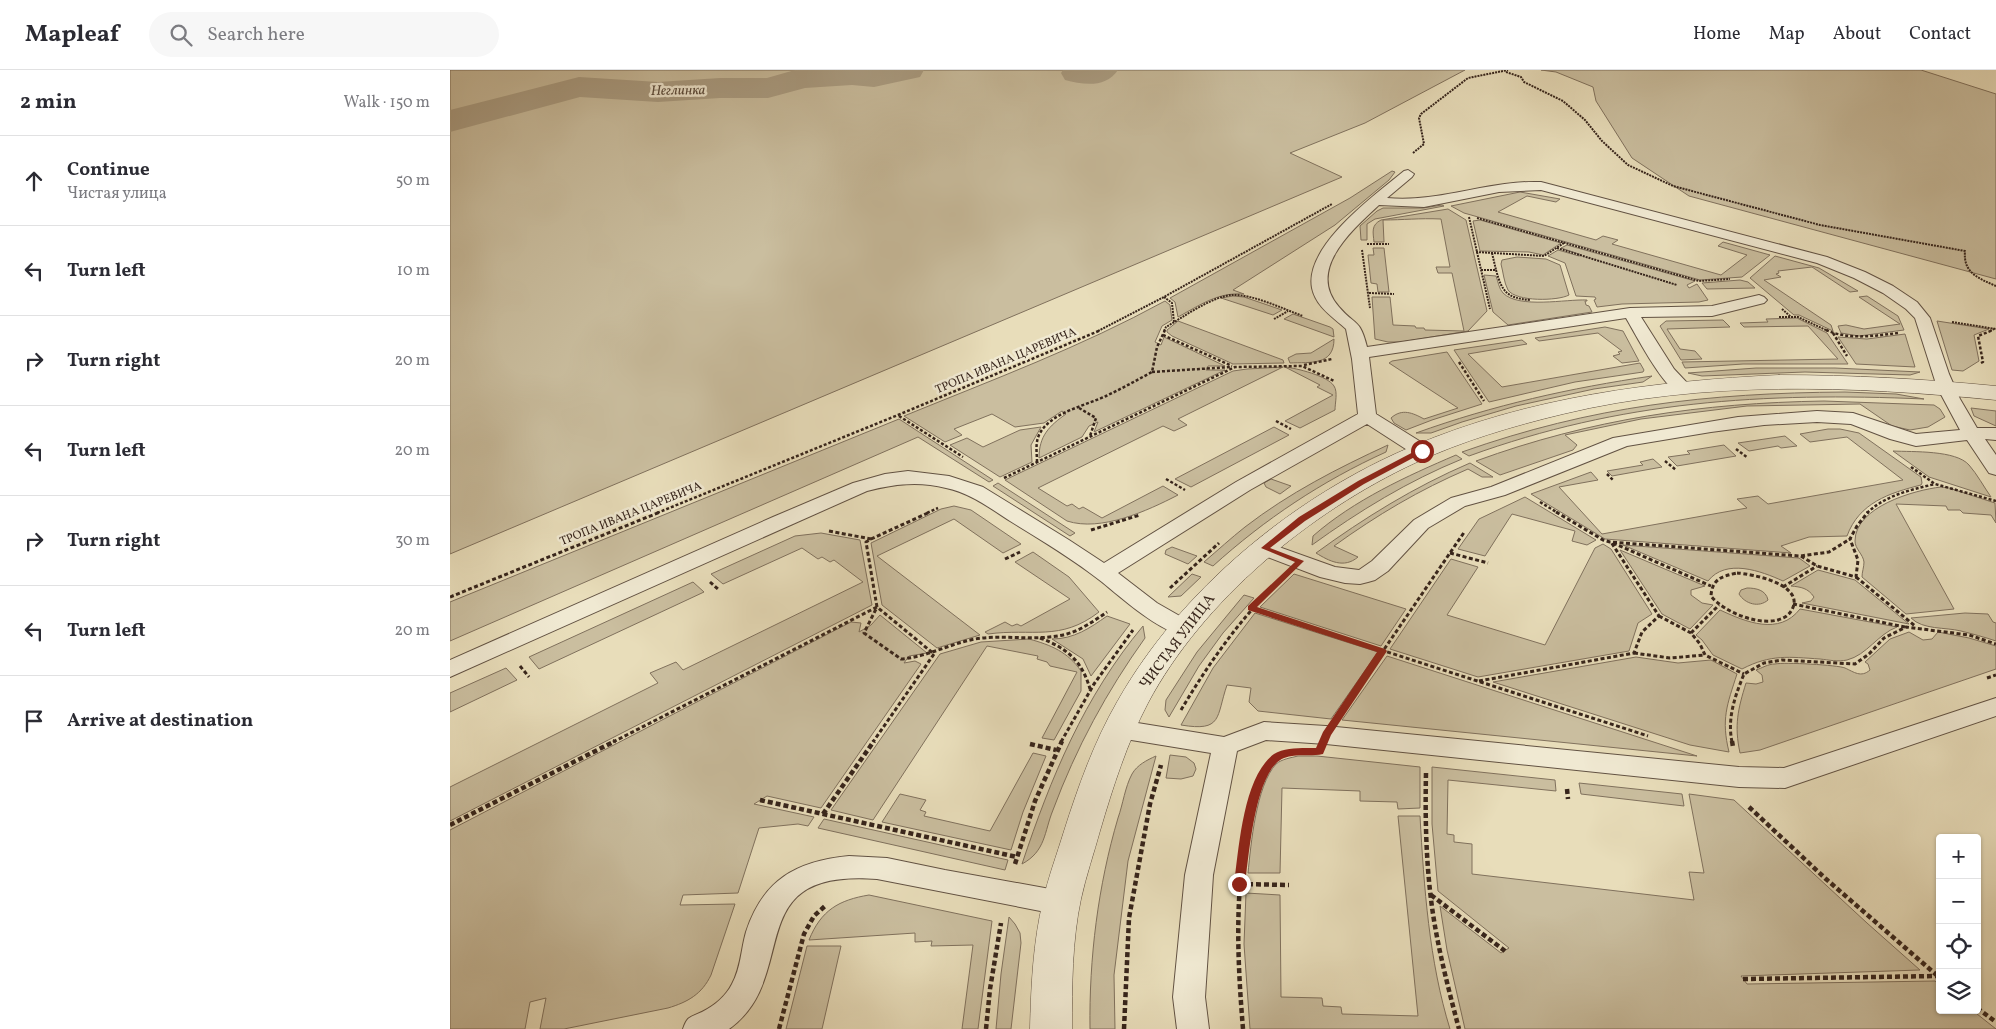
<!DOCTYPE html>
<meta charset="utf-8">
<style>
body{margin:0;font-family:Vollkorn,serif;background:#f7f7f7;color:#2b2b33}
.controls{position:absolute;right:15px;bottom:15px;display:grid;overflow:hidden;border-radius:5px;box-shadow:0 1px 4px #0004}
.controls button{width:45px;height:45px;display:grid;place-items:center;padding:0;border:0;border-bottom:1px solid #e1e1e2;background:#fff;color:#2b2b33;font:25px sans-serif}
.stop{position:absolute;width:15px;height:15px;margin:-11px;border:4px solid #8f2418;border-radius:50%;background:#fff}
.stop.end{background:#8f2418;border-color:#fff;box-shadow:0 1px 5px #0008}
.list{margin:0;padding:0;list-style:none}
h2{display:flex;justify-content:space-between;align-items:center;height:65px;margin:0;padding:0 20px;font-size:21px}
h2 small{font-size:16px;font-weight:400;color:#7c7c81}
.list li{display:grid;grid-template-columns:32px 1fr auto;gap:15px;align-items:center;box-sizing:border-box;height:90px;padding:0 20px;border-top:1px solid #e1e1e2}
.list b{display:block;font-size:19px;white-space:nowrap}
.list p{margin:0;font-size:16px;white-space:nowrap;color:#7c7c81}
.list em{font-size:16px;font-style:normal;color:#7c7c81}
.icon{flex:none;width:28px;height:28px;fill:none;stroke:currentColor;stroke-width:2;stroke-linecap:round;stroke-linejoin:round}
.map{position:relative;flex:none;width:1546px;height:959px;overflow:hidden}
header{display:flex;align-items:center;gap:30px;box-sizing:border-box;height:70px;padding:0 25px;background:#fff;border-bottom:1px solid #e1e1e2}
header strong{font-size:24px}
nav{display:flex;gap:28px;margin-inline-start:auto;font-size:18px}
.search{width:350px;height:45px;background:#f7f7f7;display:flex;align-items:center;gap:12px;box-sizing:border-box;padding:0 18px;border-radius:28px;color:#7c7c81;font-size:19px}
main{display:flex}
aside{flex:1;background:#fff}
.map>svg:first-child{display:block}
.green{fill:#cabe9f;stroke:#80715d}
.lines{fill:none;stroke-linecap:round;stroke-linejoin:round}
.river{fill:#ab9e84;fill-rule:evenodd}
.service-casing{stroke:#625243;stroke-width:2}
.minor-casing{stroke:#625243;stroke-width:1}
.path-far3{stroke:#36241b;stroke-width:2;stroke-dasharray:2 1;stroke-linecap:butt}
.path-far2{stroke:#36241b;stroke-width:2.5;stroke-dasharray:3 2;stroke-linecap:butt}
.path-far1{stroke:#36241b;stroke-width:3;stroke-dasharray:4 2.5;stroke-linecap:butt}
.path{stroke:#36241b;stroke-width:4.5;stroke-dasharray:5 3;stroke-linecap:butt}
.service{fill:#f0e9d2;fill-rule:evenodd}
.minor{fill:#f0e9d2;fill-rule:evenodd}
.route{fill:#8f2418}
.labels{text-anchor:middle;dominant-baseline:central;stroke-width:5;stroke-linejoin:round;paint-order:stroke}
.far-street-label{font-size:12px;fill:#36241b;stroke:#f0e9d2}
.far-water-label{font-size:14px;font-style:italic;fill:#59493a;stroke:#f0e9d2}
.street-label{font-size:15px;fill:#36241b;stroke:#f0e9d2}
</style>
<header>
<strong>Mapleaf</strong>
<div class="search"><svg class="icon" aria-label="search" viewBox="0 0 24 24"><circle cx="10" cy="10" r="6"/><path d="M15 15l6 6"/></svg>Search here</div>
<nav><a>Home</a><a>Map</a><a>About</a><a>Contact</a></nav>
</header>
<main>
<aside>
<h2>2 min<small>Walk · 150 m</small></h2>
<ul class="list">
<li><svg class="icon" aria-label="ahead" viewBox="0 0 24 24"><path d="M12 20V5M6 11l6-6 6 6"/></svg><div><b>Continue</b><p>Чистая улица</p></div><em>50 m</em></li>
<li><svg class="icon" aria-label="left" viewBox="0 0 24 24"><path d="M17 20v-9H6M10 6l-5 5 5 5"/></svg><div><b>Turn left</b></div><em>10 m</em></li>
<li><svg class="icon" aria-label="right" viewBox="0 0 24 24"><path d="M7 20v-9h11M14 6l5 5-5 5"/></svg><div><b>Turn right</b></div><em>20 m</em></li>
<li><svg class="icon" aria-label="left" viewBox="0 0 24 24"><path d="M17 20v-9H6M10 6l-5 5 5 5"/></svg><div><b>Turn left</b></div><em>20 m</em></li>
<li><svg class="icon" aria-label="right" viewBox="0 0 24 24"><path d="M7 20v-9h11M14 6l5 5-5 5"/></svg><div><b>Turn right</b></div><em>30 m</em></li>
<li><svg class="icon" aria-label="left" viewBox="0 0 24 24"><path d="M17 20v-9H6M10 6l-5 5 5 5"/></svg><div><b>Turn left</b></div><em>20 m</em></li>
<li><svg class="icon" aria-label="arrive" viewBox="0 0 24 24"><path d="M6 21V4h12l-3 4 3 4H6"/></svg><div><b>Arrive at destination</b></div></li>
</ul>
</aside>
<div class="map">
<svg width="1546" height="959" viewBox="0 0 1546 959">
<rect width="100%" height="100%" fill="#e8ddba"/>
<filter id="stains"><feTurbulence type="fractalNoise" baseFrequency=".004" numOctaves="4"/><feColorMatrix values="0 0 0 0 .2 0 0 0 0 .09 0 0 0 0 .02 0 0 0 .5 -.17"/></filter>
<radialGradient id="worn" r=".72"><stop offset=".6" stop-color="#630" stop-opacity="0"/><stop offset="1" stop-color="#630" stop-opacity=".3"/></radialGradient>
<g class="green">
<path d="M0,0H1015L915,53L840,83L892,107L0,484Z"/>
<path d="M1091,0H1471L1546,24V209L1239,126L1182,88L1146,31L1143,17L1106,2Z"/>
<path d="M942,101L945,102L939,110L885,155L783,220L794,224C768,222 750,235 728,247L725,232L720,228L900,128Z"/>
<path d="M1070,122L1110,129L1106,132L1077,126L1048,142L1146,170L1153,166L1168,170L1162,174L1271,205L1297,185L1268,176L1273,172L1320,185L1292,207L1250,210L1014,143L1001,136Z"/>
<path d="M992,135L994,136L925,149L917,154V170H911L910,156L927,141L933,138H973Z"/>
<path d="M998,139L1016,150L1037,241L1018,261L951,272H938L925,269L922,227H940L943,255L965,256L966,258H974L975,260L1014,261L1002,203H988L986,197H1000L991,149C969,148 953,150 933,150L934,172H924C923,162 921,155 931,150Z"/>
<path d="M1030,150L1111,173L1093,185L1079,182L1030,181L1023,151Z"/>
<path d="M1117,175L1245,211L1237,215L1239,218L1247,214L1258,230L1249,232L1172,234L1147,237L1144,230L1146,229L1145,227L1126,226L1115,193L1098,186L1108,180L1129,186L1132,185L1111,178Z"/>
<path d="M923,178H934L939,222H928L927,214L921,213L918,185H924Z"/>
<path d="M1325,186L1369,198L1408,221L1400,222L1362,197L1328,201L1329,203L1326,204L1331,207L1314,210L1381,255L1383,261L1349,245H1344L1300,208Z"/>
<path d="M1067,187L1096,189L1110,195L1119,225C1108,231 1066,232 1058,220C1054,213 1053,201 1051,194L1052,190Z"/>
<path d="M1034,205L1046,206C1048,211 1049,219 1053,223C1069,239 1116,229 1137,230V231H1135L1136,235L1139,236L1142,242L1058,255L1043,242Z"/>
<path d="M1290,210L1298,212L1305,218L1257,219L1252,213Z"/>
<path d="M783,226L794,227L832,240L823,245L771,228Z"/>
<path d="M1417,226L1448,246L1454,260L1409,266L1391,263L1388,256L1396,255L1414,259L1450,254L1409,227Z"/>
<path d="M715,231L720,235L722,250L712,256L705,272L711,275L714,267L775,296H758L756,300H775L644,362L648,352L639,356L632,367L589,388C589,366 599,356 616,344L612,341L594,353L565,357L542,344L504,359L512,365L495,372L454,346C542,310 631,277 715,231Z"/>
<path d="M843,244L880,257L883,259L884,267L834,249Z"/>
<path d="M1347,248L1377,263L1398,294H1293L1235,298L1232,292L1388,289L1358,256L1294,257L1290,253L1318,252L1316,249Z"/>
<path d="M1273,250L1280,257L1217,259L1230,279L1245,281L1252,289L1231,290L1210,256L1216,251Z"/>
<path d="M728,251L833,290L834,293L783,294L722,266L717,262V260Z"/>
<path d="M1487,251L1539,259L1524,265L1529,291L1513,301L1502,300Z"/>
<path d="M1155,257L1173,261L1189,291L1172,293L1163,286L1170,284L1168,282L1172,281L1148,263L1089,271L1085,268Z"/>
<path d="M1455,264L1465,297L1406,294L1388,267L1417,269Z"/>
<path d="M884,269C884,296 860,292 840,293L838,288L846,284L861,283Z"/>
<path d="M1072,270L1077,274L1018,284L1052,317L1190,293L1194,300L1193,302L1125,312L1039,332L1004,280Z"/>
<path d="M997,282L1032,334L982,350L956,360L944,353L941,348C952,338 963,343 974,349L1008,338L939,293L942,291Z"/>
<path d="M833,297L728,349L737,355L724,361L713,356L588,418L617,436L622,434L629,439L633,437L652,448L713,416L728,425C697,441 651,462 617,451L555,410L783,301L797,299Z"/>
<path d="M835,297C846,298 878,306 884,316C888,322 885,333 885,340L850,358L835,351L883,325L867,317L870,315Z"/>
<path d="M1306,298H1385L1470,302L1460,305L1355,302L1252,306L1238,303Z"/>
<path d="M1202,306L1193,312L1144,319L1066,336L1012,352L981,363H966C1044,335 1120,318 1202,306Z"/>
<path d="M1395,322L1446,324L1474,329C1314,322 1170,331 1019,386L1012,382C1142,336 1258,323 1395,322Z"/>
<path d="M1374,331L1484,335L1490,339L1495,347L1478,357L1460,360L1442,356L1410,334L1297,336L1191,349L1115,365L1127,375L1123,380L1050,405L1026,391C1141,349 1252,333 1374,331Z"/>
<path d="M1521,338L1546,341V356L1524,346Z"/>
<path d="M449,349L543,410L539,412L468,367L0,571V532Z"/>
<path d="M591,357L581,375L582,392L550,407L500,375L517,368L533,377L570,360Z"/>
<path d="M824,357L839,365L741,417L725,409Z"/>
<path d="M1378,359H1390L1409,363L1471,407L1472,413L1471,415C1439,423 1409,433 1397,466L1359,467L1331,476L1341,483L1155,469L1081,424L1141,402L1148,410L1109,417L1152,464L1297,438L1287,429L1308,426L1318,434L1453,410L1397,367L1360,372L1350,364Z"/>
<path d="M1335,366L1347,376L1331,378L1328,376L1299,381L1288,373Z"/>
<path d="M938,375L936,382C872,411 815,449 763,496L754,492C768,480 781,468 795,457C839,423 888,398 938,375Z"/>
<path d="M1274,375L1286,386L1227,396L1218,387L1240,384L1237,381Z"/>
<path d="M1443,381C1463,382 1506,380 1519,395C1527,404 1534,417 1541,427L1479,407Z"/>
<path d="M1006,385L1012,389C958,411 909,441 862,475L863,466C904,430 957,406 1006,385Z"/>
<path d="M1203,389L1212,397L1162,406L1157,401L1193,395L1190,392Z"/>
<path d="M1020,393L1043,407H1032L1018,399C969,420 927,445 884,476L908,487C894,499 879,491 866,483C914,448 964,417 1020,393Z"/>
<path d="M821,409L841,416L830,424L816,417L814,413Z"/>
<path d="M548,413L625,463L620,466L543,416Z"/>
<path d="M1491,417L1499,418L1545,433L1546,453L1541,445L1513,443L1510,440H1498L1496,436L1446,434L1504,539L1456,544L1412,507C1412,502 1414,497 1414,492C1413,484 1405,479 1405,471C1405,437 1464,420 1491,417Z"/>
<path d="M1075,427L1146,470L1137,475L1122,471L1125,461L1062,444L1035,486L1008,479L1029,449Z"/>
<path d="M504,436L521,440L571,474L553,483L504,449L427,486L530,565L487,578L432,535L421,473L491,439Z"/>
<path d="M371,463L410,470L422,535L0,751V717L208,613L200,603L226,592L233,600L413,512L384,490L380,492L372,487L368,489L352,478L273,514L261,504L345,466Z"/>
<path d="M1153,474L1161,479L1202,544L1188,553L1179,581L1028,607L940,579L1001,489L1028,497L997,545L1095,575L1145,478Z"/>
<path d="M1173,475L1349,488L1360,496L1333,511C1311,501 1276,488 1258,511Z"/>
<path d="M722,477L747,486L738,494L715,484L716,480Z"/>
<path d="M1170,480L1255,516L1241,520V525L1252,533L1263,535L1240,559L1212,544Z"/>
<path d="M583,482L619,507L649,542C610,572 582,558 538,564L535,562L555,552L562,556L567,554L571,556L620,529L565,492Z"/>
<path d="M1368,500L1405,510L1459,554L1352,533L1361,531L1364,527C1358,518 1351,517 1341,516Z"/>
<path d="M742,504L751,507L731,526L718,527Z"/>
<path d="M844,504L956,539L931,576L810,537Z"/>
<path d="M243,512L254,522L89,599L79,587Z"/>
<path d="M1297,518C1306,518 1316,520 1318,530C1309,538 1295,534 1289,524L1291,520Z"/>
<path d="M794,525L804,528L773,563L749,596L719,647L715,640L716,630L747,582Z"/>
<path d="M1350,539L1447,557C1428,564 1417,585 1397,590C1388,592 1379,590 1370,589C1339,587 1321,584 1292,599L1263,585L1252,570L1246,565L1270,540C1296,552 1329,566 1350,539Z"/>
<path d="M805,543L928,582L881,649L808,641L799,632L801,618L777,615C766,647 773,662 731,655L763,598Z"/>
<path d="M1515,543L1538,544L1543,552L1546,553V571C1534,567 1523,564 1511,561C1495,557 1473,560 1461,548Z"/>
<path d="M430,545L477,583L459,586L454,593L465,591L471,594L371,738L317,726L304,734L364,747L358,756L348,754L309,758L288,823L233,825L230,835L285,834L261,905C252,924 238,932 218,938L114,959H90L96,928L80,932L75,959H0V760L401,552L411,553L409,562L421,555Z"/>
<path d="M657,546L680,554L641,606L633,589L602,569C624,569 640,558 657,546Z"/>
<path d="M693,556L695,568C657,621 626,678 603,740C594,762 596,781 572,794C601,707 634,627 693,556Z"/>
<path d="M1459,562L1473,570L1482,569L1488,562L1519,568L1546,576V599L1310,680L1290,683C1284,655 1288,639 1296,613L1306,614L1313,612L1312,605L1306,600C1312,598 1318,594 1325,594C1334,592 1388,595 1395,598C1404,602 1411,608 1420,600L1418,594L1415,592L1440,569Z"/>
<path d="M579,569C601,575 618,582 631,601V621L604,670L592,668L627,602L600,596L597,592L587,589L588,586L537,576L423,750L381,740L490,584L531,572Z"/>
<path d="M937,586L1247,686L892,650Z"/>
<path d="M1186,587L1228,593L1261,590L1287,604C1277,635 1271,649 1279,682L1240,675L1043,612Z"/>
<path d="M56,598L67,610L0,642V623Z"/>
<path d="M583,683L596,686L573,742L561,780L432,752L450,724L476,730L470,740L476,742L474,746L540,761Z"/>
<path d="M720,685L736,687L744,693L746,699L743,706L731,709L716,708Z"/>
<path d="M706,686L678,791L664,905L665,959H640C639,888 648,816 668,748C673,734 675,717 682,704C687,695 697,690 706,686Z"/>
<path d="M848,686H867L970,697V738L948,739L947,732L910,731V721L832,718L830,803H798C801,774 806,716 826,694C832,689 840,688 848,686Z"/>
<path d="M982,697L1105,710L1106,721L998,710L997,764L1004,765V772L1022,774V804L1244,830L1239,802L1254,803L1239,724L1284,730L1417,853L1470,900L1291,906L1297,914L1485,911L1490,915V940H1522L1546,959H1015L997,880L990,836L1051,883L1059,878L988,821L982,754Z"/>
<path d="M1129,713L1232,724L1234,736L1131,724Z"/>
<path d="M948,746H970C974,817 979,891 1000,959H800L794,874L796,823L830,825L831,927L872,928L873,936L891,937L892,944L968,946Z"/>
<path d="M374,749L558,790L555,800L368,758Z"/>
<path d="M419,825L542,851L528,959H512L523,875L481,876L482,871L465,872V863L359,870C371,840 389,830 419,825Z"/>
<path d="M559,847L565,854L570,863L571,873L561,959H546L551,904Z"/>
<path d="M357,876H391L372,959H336Z"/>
</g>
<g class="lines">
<g class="river">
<path d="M345,0H474L470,7L424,17L402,15L355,18L318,28H270L208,32L130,27L0,62V40L129,7L208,12L270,8H317Z"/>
<path d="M613,0H668C656,18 634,15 615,10L611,3Z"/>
</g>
<defs>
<g id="service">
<path d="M958,100L964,104L962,107L937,128C990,133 1039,110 1091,112L1377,187L1415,202L1443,216L1467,232L1480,248L1499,304L1510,329L1527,358H1546V370L1535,369L1546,385V405L1539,403L1517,370L1466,376L1440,369L1401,354L1367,352L1314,355L1261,362L1177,376L1055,425L1015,436L978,458L938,501L925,510L918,512L910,514L895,513L870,507L807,483L804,478L807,473L815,472L885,497L909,500L922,491L964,450L1001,428L1041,417L1163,368L1288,347L1367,341L1403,343L1466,364L1510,360L1487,317L1465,248L1456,239L1433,223L1404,208L1367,193L1091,120L1049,122L974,137L929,135C902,160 856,200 889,237C905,256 910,248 917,277L1180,238L1262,236L1309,225L1314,227L1317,230L1314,233L1262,246L1191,247L1224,299L1241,317L1238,321C1234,322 1230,323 1226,321C1211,313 1186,265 1176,248L919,287L926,344L979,377L981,381L979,385L972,387L965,385L917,354L800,420L668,503L707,533L742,553L746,558L742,563C737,565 733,566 727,564C701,554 674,530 652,512C623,489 591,470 560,451C540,438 520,423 496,418C469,411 444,414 417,421L0,607V590L323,447L403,413L435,404L458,401L499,406L533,417L619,470L654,493L786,412L908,344L902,289L896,259C883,247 866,237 862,218C854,176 925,125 954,101Z"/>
<path d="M1546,628V646L1335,718L1289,717L876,674L816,670L787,681L763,805L755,927L759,959H727L723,927L735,805L761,683L669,668L660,665L656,659L660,653L669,650L774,667L814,652L876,656L1289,697L1334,698Z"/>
<path d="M399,786L437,788L495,800L611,821L621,825L626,833L621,841L611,845L427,809C287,798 353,906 279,959H233C234,956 236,951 238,949C241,946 248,944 252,942C264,936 276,926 282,914C291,898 291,879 296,862C313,810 346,791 399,786Z"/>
</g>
<path id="minor" d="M1329,305C1402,305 1474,309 1546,316V330C1402,316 1254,310 1113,344C1063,356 1012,371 965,393C860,442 753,530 698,633C677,673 663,717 650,761C644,783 636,806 631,829C622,871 622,916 622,959H580C581,917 583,872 593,831C598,808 607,784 614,761C628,717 644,672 667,632C730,520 844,426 963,376C1079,327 1204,311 1329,305Z"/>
</defs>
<use href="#service" class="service-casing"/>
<use href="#minor" class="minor-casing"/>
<g class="path-far3">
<path d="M1056,2L1071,7L1074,12L1113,31L1135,50L1152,71L1178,95L1223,116L1370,155L1515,181C1513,203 1528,208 1546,216"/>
<path d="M963,83L974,74L969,48L971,44L1018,8L1058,0"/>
<path d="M1019,147L1040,239"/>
<path d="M1027,148L1249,211L1280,209"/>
<path d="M917,174H939"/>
<path d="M1107,178L1227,215"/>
<path d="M912,180L920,238"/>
<path d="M1026,182L1094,186L1114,173"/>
<path d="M1042,183L1046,200"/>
<path d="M1031,200H1046C1052,222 1057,228 1080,230"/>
<path d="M919,223L944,224"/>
<path d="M714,227L722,233L724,252"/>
<path d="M1332,239L1341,247"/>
<path d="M1329,247H1348L1378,261"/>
<path d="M824,249L838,241"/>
<path d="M1502,252L1546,259"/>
<path d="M648,261L712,228L882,134"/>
<path d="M714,261L716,257C733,247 763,226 782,225C803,224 833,239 853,246"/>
<path d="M1540,261L1544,259"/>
</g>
<g class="path-far2">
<path d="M1376,260C1398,270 1424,266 1448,263"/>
<path d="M1383,263L1397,286"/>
<path d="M713,265L782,296"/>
<path d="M1009,292L1034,331"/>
<path d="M1531,293L1533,292L1528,266L1543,260"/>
<path d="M854,295L882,289"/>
<path d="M702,302L781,297"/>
<path d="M629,338L646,348L640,366"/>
<path d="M449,346L513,387"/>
<path d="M826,351L841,359"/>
<path d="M1286,379L1298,388"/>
<path d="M1215,391L1226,400"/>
<path d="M587,392C587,383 585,374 589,365C600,342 636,336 658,325C673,318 687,310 702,302L707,277L715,260"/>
<path d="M1461,397L1485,414L1546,431"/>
<path d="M1157,404L1164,411"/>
<path d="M554,408L785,297L852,296L884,311"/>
<path d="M716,409L735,420"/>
<path d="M1090,432L1108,443"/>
<path d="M207,443L448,345L651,260"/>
<path d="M477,443L488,438"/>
<path d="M1417,443C1436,425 1460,420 1485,414"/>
</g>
<g class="path-far1">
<path d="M1106,442L1153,470L1160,472L1350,486L1379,482L1400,469"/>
<path d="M641,460L690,445"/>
<path d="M379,461L421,469L416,472L427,537L414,563L451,589C477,587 499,574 525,569C555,564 587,572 617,564C631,560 644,551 657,542"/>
<path d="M421,469L480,442"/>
<path d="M1163,473L1261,516"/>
<path d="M1000,483L1038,493"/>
<path d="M1351,486L1367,496L1406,507L1408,490L1400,469L1407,456L1418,442"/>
<path d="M555,489L570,482"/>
<path d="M1287,503C1302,504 1347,513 1344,534C1343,539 1340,544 1335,547C1315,559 1274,543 1261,526C1262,509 1272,506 1287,503Z"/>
<path d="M1406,507L1465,556"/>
<path d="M260,512L269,520"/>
<path d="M1333,517L1367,496"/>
<path d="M720,518L769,473"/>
<path d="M0,527L210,442"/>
<path d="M1343,534L1455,557"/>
<path d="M801,538L1198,666"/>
<path d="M1209,546L1241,563L1250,574L1255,585L1294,604"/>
<path d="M1241,563L1269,535"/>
<path d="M590,568C617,578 632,591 640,619"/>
<path d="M1184,583L1220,588L1255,585"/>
<path d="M70,596L79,607"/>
<path d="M1537,608L1546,605"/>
<path d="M1029,611L1184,583L1192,562L1209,546L1161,472"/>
<path d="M894,638L1015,461"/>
<path d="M731,640C759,593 789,550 828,512"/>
<path d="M163,672L427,537L484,584L423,672"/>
<path d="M611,672L644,614L683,560"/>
<path d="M1282,672C1277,648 1285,626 1294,604L1314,593L1332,590L1405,594L1419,584L1434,568L1456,557L1519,565L1546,574"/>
</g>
<g class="path">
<path d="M1282,671L1283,677"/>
<path d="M580,674L606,680"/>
<path d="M976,703C975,750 976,797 983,844C989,883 999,921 1009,959"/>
<path d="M1117,719L1118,729"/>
<path d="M310,730L567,787"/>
<path d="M1299,737L1376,809L1490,908"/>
<path d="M373,744L424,671"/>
<path d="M0,755L165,671"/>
<path d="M565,794L585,731L612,671"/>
<path d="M790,814L839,815"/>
<path d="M981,825L1055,881"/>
<path d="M1293,909L1486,906"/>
<path d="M1527,938L1546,952"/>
<path d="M329,959L354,864L364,846L375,836"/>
<path d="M536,959L540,919L551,853"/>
<path d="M674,959L679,848L700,734L711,695"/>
<path d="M793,959C787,886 784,814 801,743C806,724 809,706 823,691"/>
</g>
<use href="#service" class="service"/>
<use href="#minor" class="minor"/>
</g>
<path class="route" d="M969,379L976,381L914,414L855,451L820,478L854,491L807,537L935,579L937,581L881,665L873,684C860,687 847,683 834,688C805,699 799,786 795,814L789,818L785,817L784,814C789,778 793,707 824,684C835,677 853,678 866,678L873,662L927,582L798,540V536L845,492L811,478L849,447L908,411Z"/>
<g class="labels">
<g class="far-street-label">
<text transform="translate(556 291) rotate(-23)">ТРОПА ИВАНА ЦАРЕВИЧА</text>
<text transform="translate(181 444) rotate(-22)">ТРОПА ИВАНА ЦАРЕВИЧА</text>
</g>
<g class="far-water-label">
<text transform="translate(228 21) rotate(-1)">Неглинка</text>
</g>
<g class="street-label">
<text transform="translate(728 572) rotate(-53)">ЧИСТАЯ УЛИЦА</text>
</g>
</g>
<rect width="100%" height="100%" filter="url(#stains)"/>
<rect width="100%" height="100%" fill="url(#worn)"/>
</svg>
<div class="controls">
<button>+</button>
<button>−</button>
<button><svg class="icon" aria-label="locate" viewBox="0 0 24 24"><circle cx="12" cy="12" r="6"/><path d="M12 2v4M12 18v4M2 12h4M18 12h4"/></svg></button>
<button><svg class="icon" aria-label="layers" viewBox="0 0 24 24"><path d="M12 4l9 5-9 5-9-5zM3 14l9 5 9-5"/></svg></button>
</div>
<div class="stop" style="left:972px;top:381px"></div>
<div class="stop end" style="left:789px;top:814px"></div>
</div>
</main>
